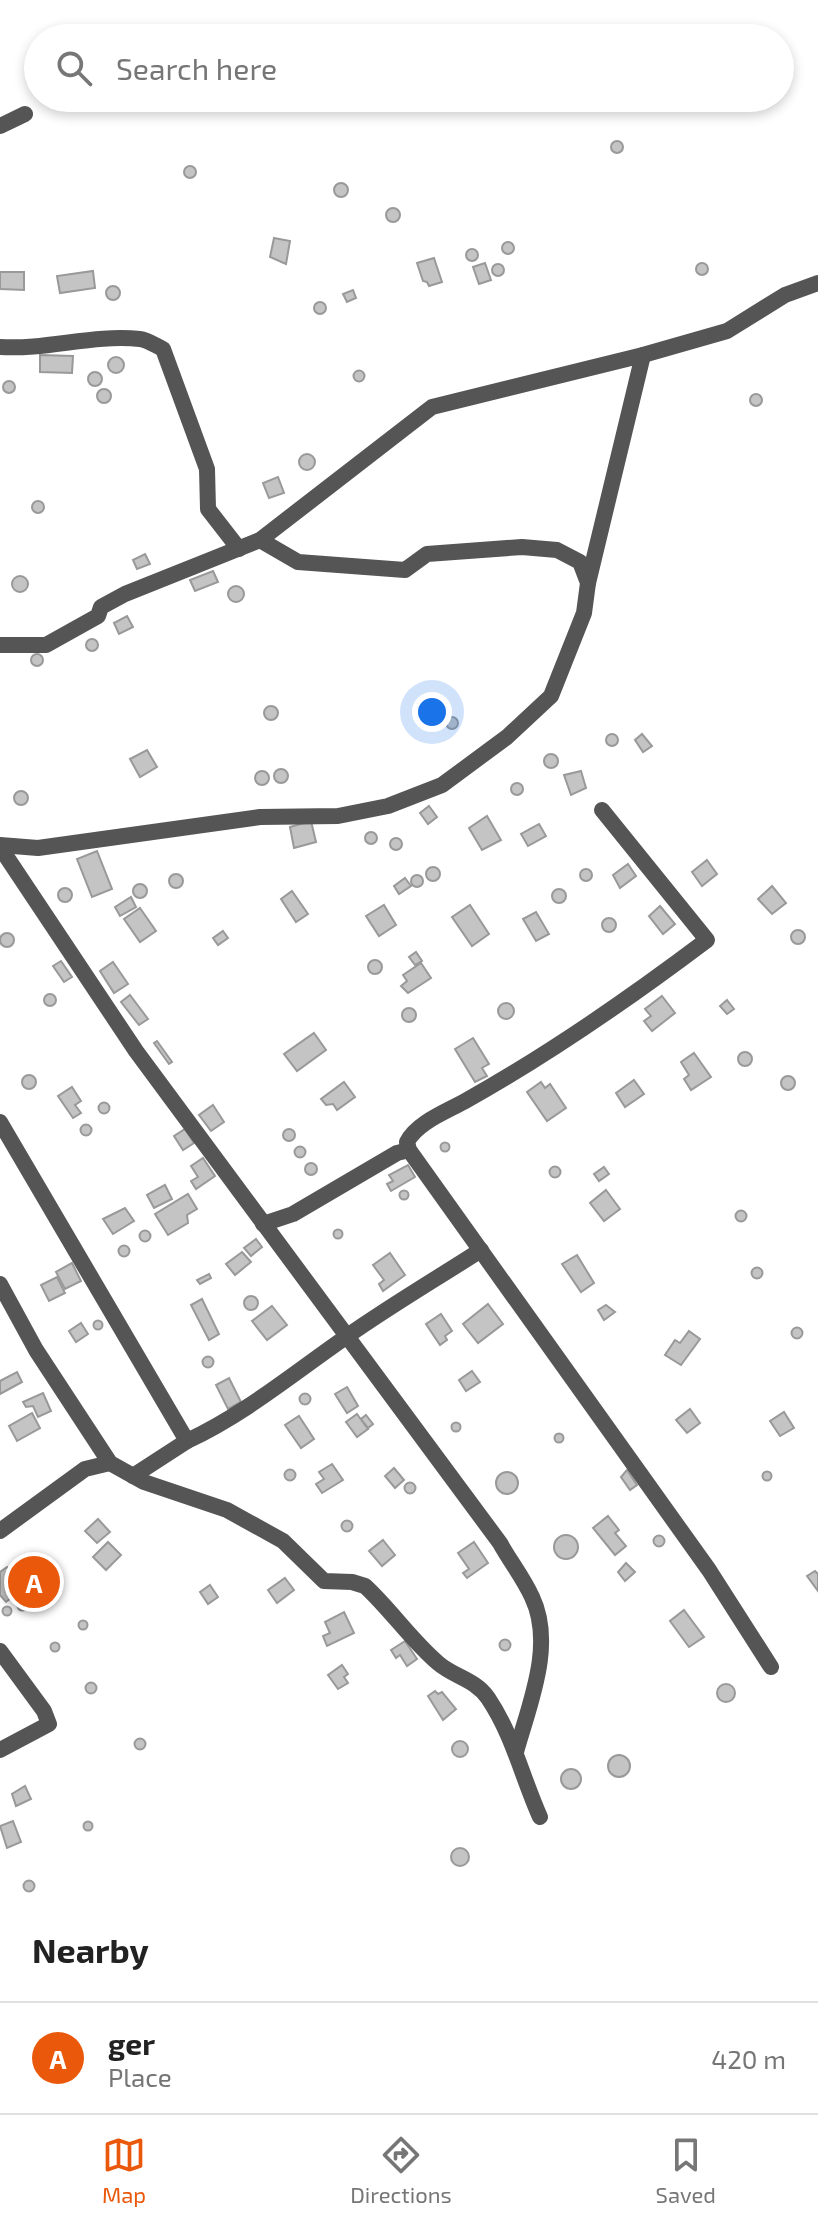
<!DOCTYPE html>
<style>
body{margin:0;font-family:"Exo 2",sans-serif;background:#f6f6f6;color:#222}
.you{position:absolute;left:432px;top:712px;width:28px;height:28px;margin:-20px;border:6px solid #fff;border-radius:50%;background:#1a73e8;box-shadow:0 0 0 12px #1a73e833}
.badge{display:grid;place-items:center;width:52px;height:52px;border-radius:50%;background:#ea580c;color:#fff;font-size:26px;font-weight:700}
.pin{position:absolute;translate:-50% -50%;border:4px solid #fff;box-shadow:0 2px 8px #0006}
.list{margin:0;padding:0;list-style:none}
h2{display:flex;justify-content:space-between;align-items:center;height:104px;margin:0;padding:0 32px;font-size:34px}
h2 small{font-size:26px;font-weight:400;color:#767676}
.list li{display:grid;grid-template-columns:52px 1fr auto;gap:24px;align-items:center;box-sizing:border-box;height:112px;padding:0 32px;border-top:2px solid #e0e0e0}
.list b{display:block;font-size:30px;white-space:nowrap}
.list p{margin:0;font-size:26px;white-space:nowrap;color:#767676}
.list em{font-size:26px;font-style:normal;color:#767676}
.icon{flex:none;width:44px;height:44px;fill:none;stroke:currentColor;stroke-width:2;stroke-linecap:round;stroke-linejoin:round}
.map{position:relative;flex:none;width:818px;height:1897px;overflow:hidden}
.search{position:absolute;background:#fff;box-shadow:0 4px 12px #0003;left:24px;right:24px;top:24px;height:88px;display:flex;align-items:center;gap:20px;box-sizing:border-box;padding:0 28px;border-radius:44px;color:#767676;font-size:30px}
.sheet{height:216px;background:#fff}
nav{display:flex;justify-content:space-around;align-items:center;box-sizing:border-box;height:112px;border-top:2px solid #e0e0e0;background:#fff;font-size:22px;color:#767676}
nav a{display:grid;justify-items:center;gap:4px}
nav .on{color:#ea580c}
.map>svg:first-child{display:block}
.building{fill:#c4c4c4;stroke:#999;stroke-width:2}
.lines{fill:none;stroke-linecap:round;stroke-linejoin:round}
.street{stroke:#555;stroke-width:16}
</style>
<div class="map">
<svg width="818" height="1897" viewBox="0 0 818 1897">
<rect width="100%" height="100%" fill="#fff"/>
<g class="building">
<circle cx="617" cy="147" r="6"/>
<circle cx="190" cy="172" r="6"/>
<circle cx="341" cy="190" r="7"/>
<circle cx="393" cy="215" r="7"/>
<path d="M274,238L290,241L286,264L270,257Z"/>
<circle cx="508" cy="248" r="6"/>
<circle cx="472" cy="255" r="6"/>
<path d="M434,258L442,282L429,286L427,282L423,281L417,263Z"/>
<path d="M485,263L491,280L479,284L473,267Z"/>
<circle cx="702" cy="269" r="6"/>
<circle cx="498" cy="270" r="6"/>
<path d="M93,271L95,288L60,293L57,276Z"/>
<path d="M0,272H24V290L0,289Z"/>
<circle cx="113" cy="293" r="7"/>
<path d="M353,290L356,298L347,302L343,294Z"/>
<circle cx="320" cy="308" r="6"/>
<path d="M40,355L73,356L72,373L40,372Z"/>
<circle cx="116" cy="365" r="8"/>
<circle cx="359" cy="376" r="5.5"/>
<circle cx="95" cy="379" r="7"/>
<circle cx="9" cy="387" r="6"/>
<circle cx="104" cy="396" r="7"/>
<circle cx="756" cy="400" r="6"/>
<circle cx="307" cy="462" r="8"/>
<path d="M278,477L284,493L269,498L263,483Z"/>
<circle cx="38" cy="507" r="6"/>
<path d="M145,554L150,564L137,569L133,560Z"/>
<path d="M213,571L218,582L195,591L190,580Z"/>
<circle cx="20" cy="584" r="8"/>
<circle cx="236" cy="594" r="8"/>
<path d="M127,616L133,627L119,634L114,623Z"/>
<circle cx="92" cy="645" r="6"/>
<circle cx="37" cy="660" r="6"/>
<circle cx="271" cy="713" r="7"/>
<circle cx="452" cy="723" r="6"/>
<path d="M642,734L652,746L643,752L635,740Z"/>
<circle cx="612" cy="740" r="6"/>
<path d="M147,750L157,767L140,777L130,759Z"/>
<circle cx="551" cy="761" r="7"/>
<circle cx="281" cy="776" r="7"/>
<path d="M581,771L586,788L571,795L564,775Z"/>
<circle cx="262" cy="778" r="7"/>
<circle cx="517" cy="789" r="6"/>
<circle cx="21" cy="798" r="7"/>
<path d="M429,806L437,817L428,824L420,813Z"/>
<path d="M487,816L501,840L482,850L469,828Z"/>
<path d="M311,821L316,842L294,848L290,827Z"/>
<path d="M539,824L546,836L528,846L521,834Z"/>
<circle cx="371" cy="838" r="6"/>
<circle cx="396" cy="844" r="6"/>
<path d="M97,851L112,889L92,897L77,859Z"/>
<path d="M707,860L717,874L702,886L692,872Z"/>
<path d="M628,864L636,876L620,888L613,875Z"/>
<circle cx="433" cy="874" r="7"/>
<circle cx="586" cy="875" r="6"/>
<circle cx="176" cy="881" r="7"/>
<circle cx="417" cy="881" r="6"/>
<path d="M405,878L411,886L399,894L394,886Z"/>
<circle cx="140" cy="891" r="7"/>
<path d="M772,886L786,903L772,914L758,899Z"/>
<circle cx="65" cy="895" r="7"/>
<circle cx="559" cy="896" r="7"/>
<path d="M292,891L308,914L296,922L281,899Z"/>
<path d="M131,897L136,907L120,916L115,907Z"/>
<path d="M384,905L396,925L379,936L366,916Z"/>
<path d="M470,905L489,934L472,946L452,917Z"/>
<path d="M660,906L675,924L663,934L649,916Z"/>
<path d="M140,908L156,931L140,942L124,919Z"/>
<path d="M536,912L549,934L536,941L523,919Z"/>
<circle cx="609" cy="925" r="7"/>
<circle cx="798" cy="937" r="7"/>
<path d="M223,931L228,938L218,945L213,938Z"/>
<circle cx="7" cy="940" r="7"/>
<path d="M416,952L422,961L415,965L409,957Z"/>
<circle cx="375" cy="967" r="7"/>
<path d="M61,961L72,977L64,982L53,966Z"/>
<path d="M113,962L128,984L114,993L100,971Z"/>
<path d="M421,963L431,978L408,993L401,986L407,981L403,975Z"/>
<circle cx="50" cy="1000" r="6"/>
<path d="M130,995L148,1019L139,1025L121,1002Z"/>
<path d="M662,996L675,1013L652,1031L644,1021L651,1016L645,1009Z"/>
<path d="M727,1000L734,1009L727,1014L720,1006Z"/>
<circle cx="506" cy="1011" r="8"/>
<circle cx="409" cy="1015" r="7"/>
<path d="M314,1033L326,1050L297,1071L284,1054Z"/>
<path d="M473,1038L489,1064L482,1068L487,1076L475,1082L455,1049Z"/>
<path d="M157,1041L172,1062L169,1064L154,1043Z"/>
<circle cx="745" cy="1059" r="7"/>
<path d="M694,1053L711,1077L691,1090L684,1079L689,1075L681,1062Z"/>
<circle cx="29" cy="1082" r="7"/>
<circle cx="788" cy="1083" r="7"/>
<path d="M634,1080L644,1094L625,1107L616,1093Z"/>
<path d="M344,1082L355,1097L337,1110L333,1104L326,1105L321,1099Z"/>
<path d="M541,1082L545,1088L550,1084L566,1108L547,1121L527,1092Z"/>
<path d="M72,1087L81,1101L75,1105L81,1113L73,1118L58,1096Z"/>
<circle cx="104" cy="1108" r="5.5"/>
<path d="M213,1105L224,1122L211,1131L199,1115Z"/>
<circle cx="86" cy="1130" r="5.5"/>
<path d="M185,1129L194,1143L183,1150L174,1136Z"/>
<circle cx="289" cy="1135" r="6"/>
<circle cx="445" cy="1147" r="4.5"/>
<circle cx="300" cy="1152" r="5.5"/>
<path d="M203,1158L215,1176L196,1189L191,1181L198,1177L191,1166Z"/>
<circle cx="311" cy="1169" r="6"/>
<path d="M408,1165L415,1177L391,1191L387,1184L393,1181L389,1175Z"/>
<circle cx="555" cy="1172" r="5.5"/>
<path d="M604,1167L609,1174L599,1181L594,1174Z"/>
<path d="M165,1185L172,1199L154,1208L147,1195Z"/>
<path d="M606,1190L620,1209L604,1221L590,1203Z"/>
<circle cx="404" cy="1195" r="4.5"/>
<path d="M188,1194L197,1209L187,1215L188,1223L168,1235L155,1214Z"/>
<path d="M125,1208L134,1221L113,1234L103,1219Z"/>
<circle cx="741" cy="1216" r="5.5"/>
<circle cx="338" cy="1234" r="4.5"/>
<circle cx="145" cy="1236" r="5.5"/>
<path d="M256,1239L262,1247L251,1256L244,1248Z"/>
<circle cx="124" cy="1251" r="5.5"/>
<path d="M242,1252L251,1262L235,1275L226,1264Z"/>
<path d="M390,1253L405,1275L383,1291L379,1284L384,1280L373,1265Z"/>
<path d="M577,1255L594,1283L581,1292L562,1264Z"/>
<path d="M72,1263L81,1281L65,1289L56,1272Z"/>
<circle cx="757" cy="1273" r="5.5"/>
<path d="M209,1274L211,1278L200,1284L197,1280Z"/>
<path d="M57,1277L65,1293L49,1301L41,1285Z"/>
<circle cx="251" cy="1303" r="7"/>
<path d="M202,1299L219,1334L209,1340L191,1305Z"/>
<path d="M488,1304L503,1324L478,1343L463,1324Z"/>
<path d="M606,1305L615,1312L604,1320L598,1310Z"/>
<path d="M272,1306L287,1325L267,1340L252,1321Z"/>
<path d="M441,1314L452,1331L445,1336L447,1340L440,1345L426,1324Z"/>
<circle cx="98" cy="1325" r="4.5"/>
<path d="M81,1323L88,1334L76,1342L69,1331Z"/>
<circle cx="797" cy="1333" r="5.5"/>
<path d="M689,1331L700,1339L681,1365L665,1355L675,1340L680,1343Z"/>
<circle cx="208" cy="1362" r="5.5"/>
<path d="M472,1371L480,1382L466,1391L459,1380Z"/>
<path d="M17,1372L22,1382L0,1394V1381Z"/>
<path d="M229,1378L241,1402L228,1409L216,1385Z"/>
<path d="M347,1387L358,1406L347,1413L335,1394Z"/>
<path d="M43,1393L51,1411L38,1417L33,1406L26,1407L23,1402Z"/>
<circle cx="305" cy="1399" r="5.5"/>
<path d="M690,1409L700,1423L687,1433L676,1420Z"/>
<path d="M784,1412L794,1428L780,1436L770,1421Z"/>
<path d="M32,1413L40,1428L17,1441L9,1426Z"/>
<path d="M357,1414L368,1429L357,1437L346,1422Z"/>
<path d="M366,1415L373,1424L368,1428L361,1419Z"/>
<path d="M299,1416L314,1439L301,1448L285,1425Z"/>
<circle cx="456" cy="1427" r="4.5"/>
<circle cx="559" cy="1438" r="4.5"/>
<path d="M332,1464L343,1480L322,1493L316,1484L324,1479L319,1472Z"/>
<path d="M394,1468L404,1480L395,1488L385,1476Z"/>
<circle cx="290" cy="1475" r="5.5"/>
<path d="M627,1470L637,1485L630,1490L621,1477Z"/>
<circle cx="767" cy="1476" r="4.5"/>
<circle cx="507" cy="1483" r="11"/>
<circle cx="410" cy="1488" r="5.5"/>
<path d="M608,1516L619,1530L615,1533L626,1546L615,1555L593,1528Z"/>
<path d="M98,1519L110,1532L97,1543L85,1531Z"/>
<circle cx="347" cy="1526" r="5.5"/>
<circle cx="659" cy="1541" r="5.5"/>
<circle cx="566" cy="1547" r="12"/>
<path d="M383,1540L395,1555L382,1566L369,1551Z"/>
<path d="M108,1542L121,1555L106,1570L93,1557Z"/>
<path d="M474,1542L488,1563L467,1578L463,1573L469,1569L458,1553Z"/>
<path d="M626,1563L635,1572L625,1581L618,1572Z"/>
<path d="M7,1567L24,1588L6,1602L0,1595V1572Z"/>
<path d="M815,1571L818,1574V1591L807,1576Z"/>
<circle cx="34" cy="1583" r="10"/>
<path d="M285,1578L294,1590L277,1603L268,1590Z"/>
<path d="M210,1585L218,1597L208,1604L200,1592Z"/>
<circle cx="22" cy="1606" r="4.5"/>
<circle cx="7" cy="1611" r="4.5"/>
<path d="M684,1610L704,1637L689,1647L670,1621Z"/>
<path d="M344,1612L354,1633L327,1646L323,1636L330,1633L325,1622Z"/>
<circle cx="83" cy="1625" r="4.5"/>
<circle cx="505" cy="1645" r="5.5"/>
<path d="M405,1641L417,1659L407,1666L400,1655L396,1658L391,1650Z"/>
<circle cx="55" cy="1647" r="4.5"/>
<path d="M342,1665L348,1674L344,1677L348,1683L338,1689L328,1675Z"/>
<circle cx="91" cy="1688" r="5.5"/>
<circle cx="726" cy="1693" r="9"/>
<path d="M435,1691L438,1694L442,1692L456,1709L443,1720L428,1696Z"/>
<circle cx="140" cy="1744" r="5.5"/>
<circle cx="460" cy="1749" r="8"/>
<circle cx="619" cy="1766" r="11"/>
<circle cx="571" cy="1779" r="10"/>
<path d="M25,1786L31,1799L16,1806L12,1794Z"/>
<path d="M13,1821L21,1842L7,1848L0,1826Z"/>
<circle cx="88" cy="1826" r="4.5"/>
<circle cx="460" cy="1857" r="9"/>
<circle cx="29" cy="1886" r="5.5"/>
</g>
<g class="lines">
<g class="street">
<path d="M0,126L25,114"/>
<path d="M0,347C47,350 93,334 140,339C148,340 156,346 163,349L207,469L208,509L239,549"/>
<path d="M588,583L643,355"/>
<path d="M0,645H46L98,616L101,607L125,594L260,540L432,407L643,355L727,331L785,295L818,283"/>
<path d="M602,810L707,940C630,998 551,1053 467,1100C448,1111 417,1122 407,1142L409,1150L709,1570L771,1667"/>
<path d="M0,845L38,848L260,817L338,816L388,806L442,785L507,737L551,696L584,613L588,583L580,562L557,550L522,547L427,554L405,570L298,562L260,540"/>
<path d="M0,847L136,1051L500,1543C510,1561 524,1579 532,1597C555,1645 529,1705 516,1752"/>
<path d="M0,1122L187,1441L133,1476"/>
<path d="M263,1224L293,1214L397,1153L409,1150"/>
<path d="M0,1284L36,1350L110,1463L144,1482L227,1510L283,1541L324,1581L352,1582L365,1586C391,1610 411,1640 438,1663C454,1677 475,1679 488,1698C513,1735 522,1777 540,1817"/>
<path d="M187,1441C245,1414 294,1373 346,1337C390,1306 436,1279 481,1250"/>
<path d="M0,1531L85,1469L110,1463"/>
<path d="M0,1651L44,1711L49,1724L0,1750"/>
</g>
</g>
</svg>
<div class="you"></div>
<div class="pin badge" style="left:34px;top:1582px">A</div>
<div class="search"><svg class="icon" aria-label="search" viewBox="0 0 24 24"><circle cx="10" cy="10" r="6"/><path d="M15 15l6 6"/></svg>Search here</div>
</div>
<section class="sheet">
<h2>Nearby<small></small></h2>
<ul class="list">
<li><span class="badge">A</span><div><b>ger</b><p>Place</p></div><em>420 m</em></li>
</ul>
</section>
<nav>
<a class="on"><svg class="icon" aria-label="map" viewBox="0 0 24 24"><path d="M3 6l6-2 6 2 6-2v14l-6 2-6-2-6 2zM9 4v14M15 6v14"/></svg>Map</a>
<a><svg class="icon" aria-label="directions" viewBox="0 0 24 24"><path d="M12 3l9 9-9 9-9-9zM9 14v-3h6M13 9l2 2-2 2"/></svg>Directions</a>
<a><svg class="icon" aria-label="saved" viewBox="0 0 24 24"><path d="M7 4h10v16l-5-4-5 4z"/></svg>Saved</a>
</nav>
